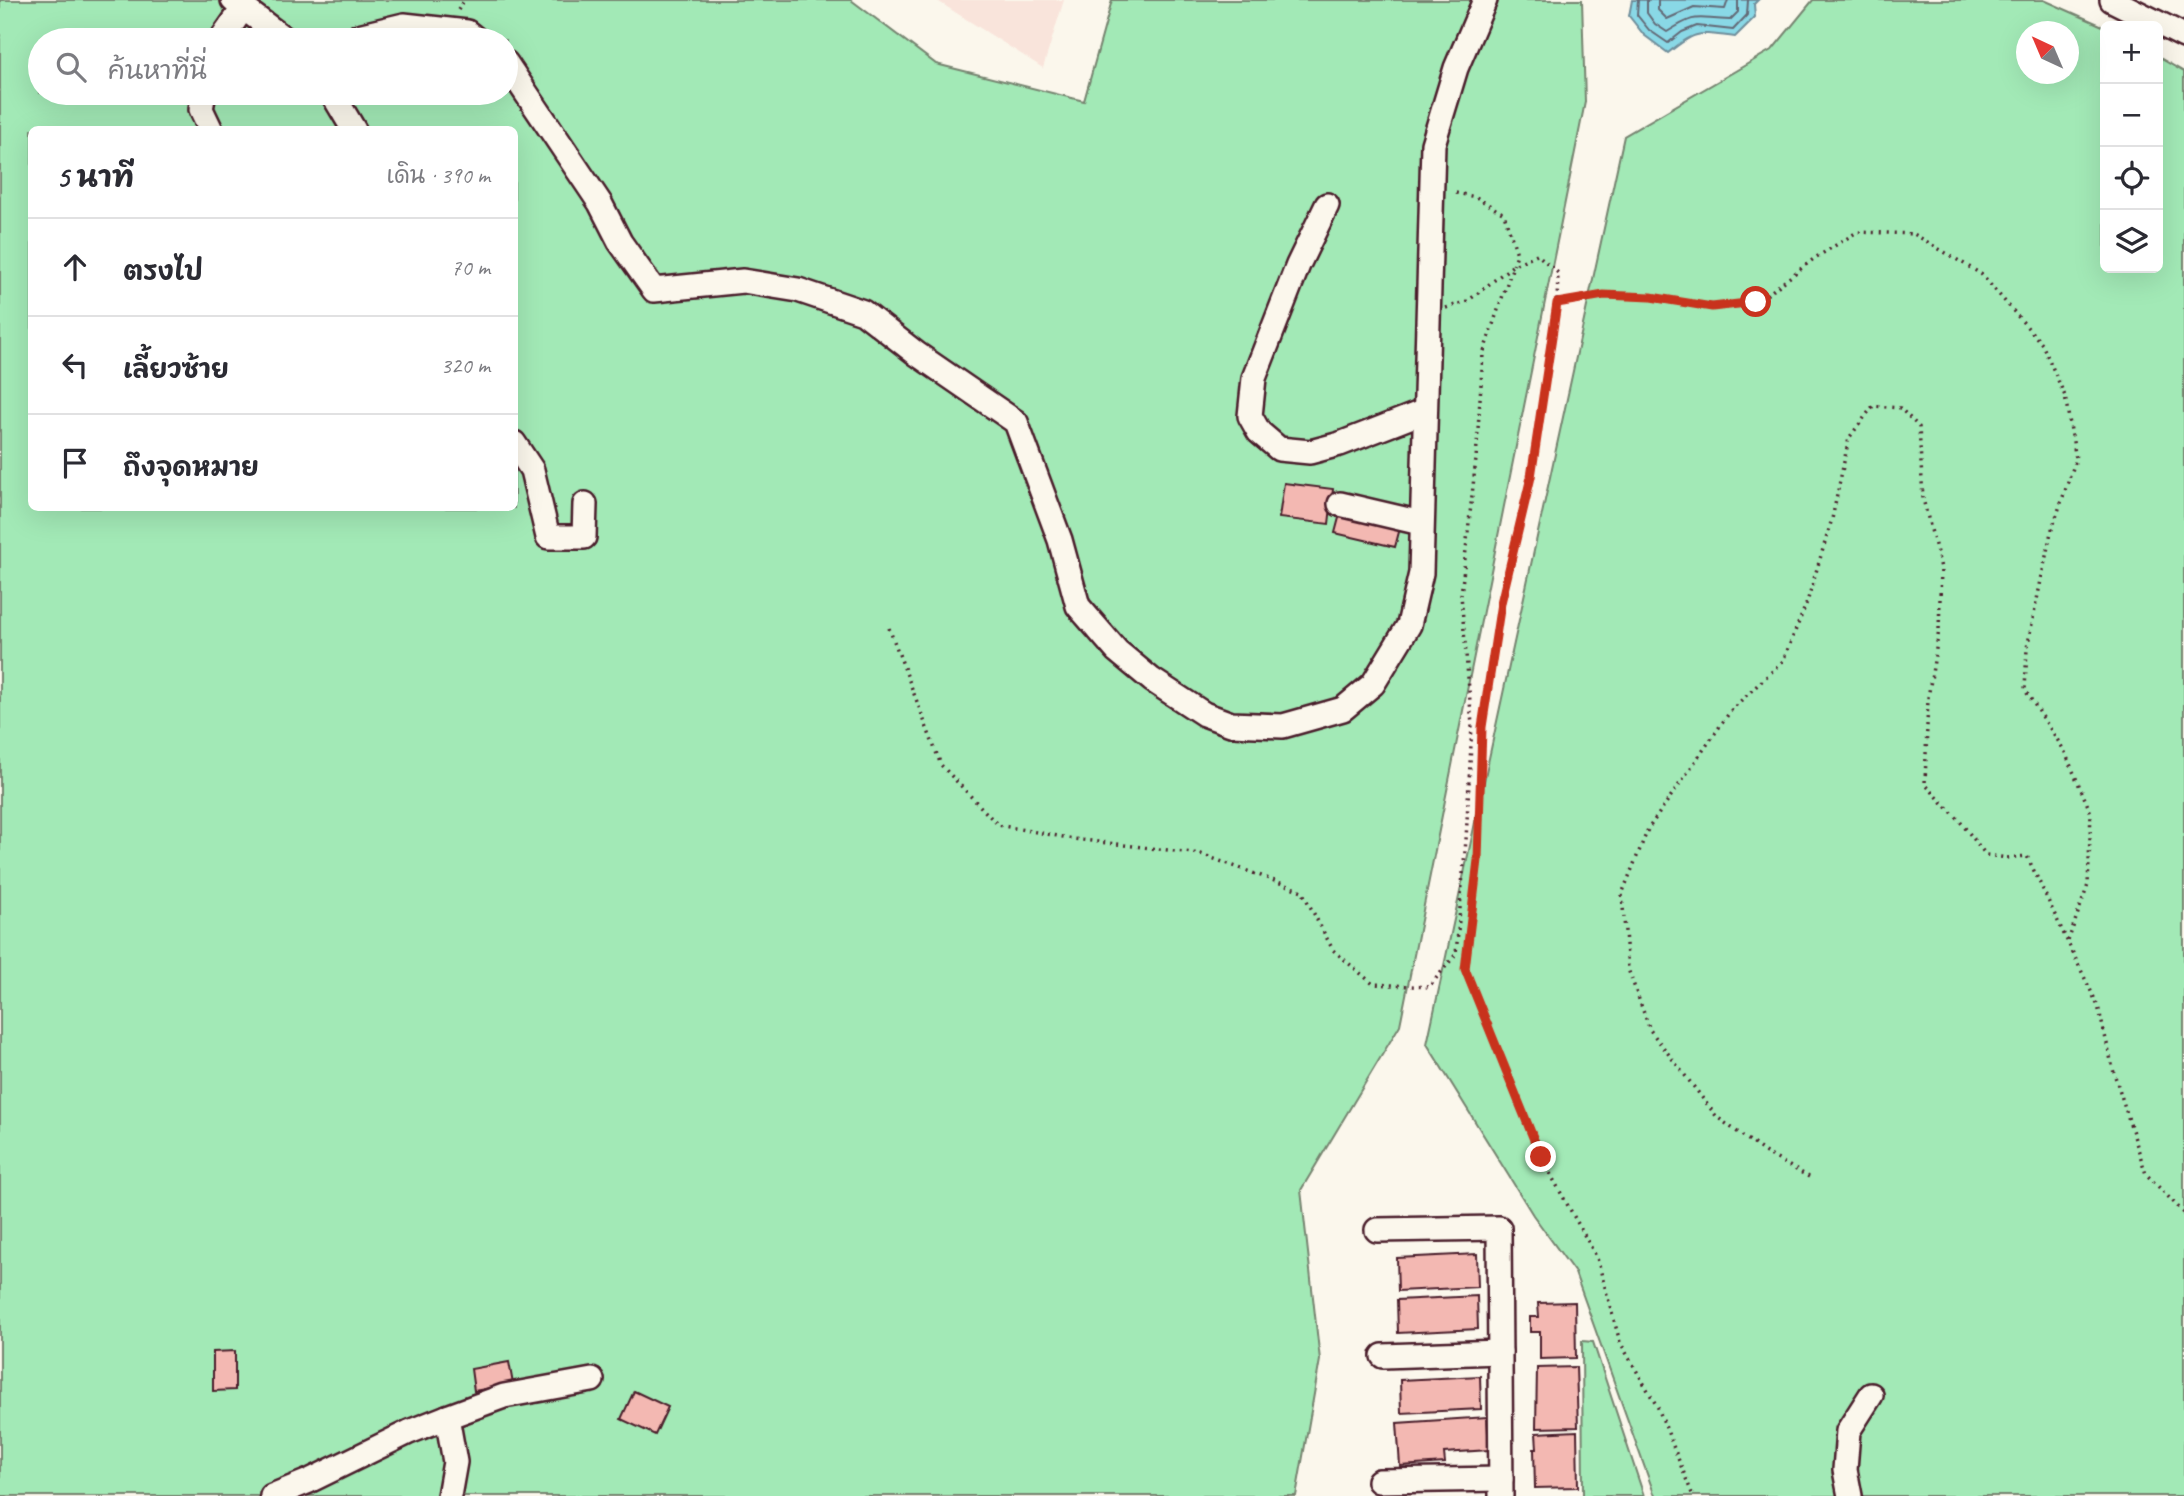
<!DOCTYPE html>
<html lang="th">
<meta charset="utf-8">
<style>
body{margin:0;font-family:Caveat,"Playpen Sans Thai",sans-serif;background:#f2f2f3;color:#2b2b33}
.controls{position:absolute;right:21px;top:21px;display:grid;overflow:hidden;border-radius:10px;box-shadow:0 7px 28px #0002}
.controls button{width:63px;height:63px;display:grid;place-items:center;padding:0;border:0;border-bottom:2px solid #e1e1e2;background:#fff;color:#2b2b33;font:35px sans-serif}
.compass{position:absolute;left:2016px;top:21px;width:63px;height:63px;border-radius:50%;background:#fff;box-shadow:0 7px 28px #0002;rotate:316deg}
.stop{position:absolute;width:21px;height:21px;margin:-16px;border:5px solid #c8321e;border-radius:50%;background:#fff}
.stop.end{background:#c8321e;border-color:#fff;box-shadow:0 2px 7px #0008}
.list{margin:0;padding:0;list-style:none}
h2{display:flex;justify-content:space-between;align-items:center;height:91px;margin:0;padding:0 28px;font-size:30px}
h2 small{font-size:23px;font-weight:400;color:#7c7c81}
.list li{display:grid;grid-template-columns:46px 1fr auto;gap:21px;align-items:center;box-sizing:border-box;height:98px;padding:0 28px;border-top:2px solid #e1e1e2}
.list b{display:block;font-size:26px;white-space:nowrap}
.list em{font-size:23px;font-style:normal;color:#7c7c81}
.icon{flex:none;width:38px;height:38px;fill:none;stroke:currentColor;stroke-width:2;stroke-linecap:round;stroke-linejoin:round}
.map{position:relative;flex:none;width:2184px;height:1496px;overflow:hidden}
.search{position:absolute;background:#fff;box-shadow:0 7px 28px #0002;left:28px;top:28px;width:490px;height:77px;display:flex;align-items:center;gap:18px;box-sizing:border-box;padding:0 24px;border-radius:38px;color:#7c7c81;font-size:26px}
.panel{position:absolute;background:#fff;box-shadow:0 7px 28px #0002;left:28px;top:126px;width:490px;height:385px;border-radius:10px}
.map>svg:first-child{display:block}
.built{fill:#f9e4db}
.green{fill:#a2e9b6;stroke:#768470;stroke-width:2;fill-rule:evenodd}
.water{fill:#89d8e6;stroke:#708e9b;stroke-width:2}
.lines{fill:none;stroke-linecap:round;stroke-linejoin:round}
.shore{stroke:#636976;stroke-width:2}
.building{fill:#f3b8b2;stroke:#4a1f2b;stroke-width:2}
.minor-casing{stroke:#4a1f2b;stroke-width:28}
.path{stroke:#4a1f2b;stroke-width:3.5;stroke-dasharray:2 5;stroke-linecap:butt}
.minor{stroke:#fbf7ec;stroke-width:23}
.route{stroke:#c8321e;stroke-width:9}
</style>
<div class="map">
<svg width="2184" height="1496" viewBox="0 0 2184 1496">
<rect width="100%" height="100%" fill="#fbf7ec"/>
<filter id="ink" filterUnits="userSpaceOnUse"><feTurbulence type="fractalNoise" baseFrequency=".0143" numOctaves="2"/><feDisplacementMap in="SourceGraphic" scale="14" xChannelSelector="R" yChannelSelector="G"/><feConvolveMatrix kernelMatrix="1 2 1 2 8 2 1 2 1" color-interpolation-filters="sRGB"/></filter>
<g filter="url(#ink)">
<path class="built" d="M936,0H1064L1043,68Z"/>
<g class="green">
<path d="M0,0H851L936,64L1084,101L1112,0H1582L1585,102L1400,1025L1301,1190L1320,1360L1296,1496H0ZM40,40H506V93H40ZM32,130H514V508H32Z"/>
<path d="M1813,0H2044L2105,27V268H2158V57L2184,72V1496H1655L1575,1273L1533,1215L1427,1044L1624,136L1773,49ZM2026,32H2068V74H2026Z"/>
<path d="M1582,1341L1593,1342L1644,1496H1583Z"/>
</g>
<path class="water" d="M1632,0H1758L1754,4L1755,17L1735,37C1699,33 1697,29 1668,53L1644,35L1629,16Z"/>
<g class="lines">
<g class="shore">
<path d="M1638,0L1637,15L1649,30L1668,43L1682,32L1697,26L1733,30L1747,15L1748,0"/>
<path d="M1647,0V13L1655,24L1667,32C1699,12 1695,19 1730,20L1738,12V0"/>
<path d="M1658,0V10L1667,19L1694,7L1725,9L1728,0"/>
</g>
</g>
<g class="building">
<path d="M1284,483L1333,489L1329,524L1279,518Z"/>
<path d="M1340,514L1400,528L1395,547L1335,533Z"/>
<path d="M1477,1254L1478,1287L1398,1291L1397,1258Z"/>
<path d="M1477,1296L1478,1329L1398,1333L1397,1300Z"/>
<path d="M1575,1302L1576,1358L1540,1359V1332H1530V1317H1539L1538,1303Z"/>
<path d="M235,1351V1390L213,1391V1352Z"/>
<path d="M509,1362L513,1384L474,1391L471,1369Z"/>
<path d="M1576,1367L1578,1427L1536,1428L1537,1368Z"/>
<path d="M1480,1376L1481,1409L1401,1413L1400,1380Z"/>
<path d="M634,1391L668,1407L655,1435L621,1419Z"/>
<path d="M1487,1417L1489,1450L1444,1453L1445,1463L1400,1466L1397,1423Z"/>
<path d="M1577,1431L1578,1487L1535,1488L1534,1449H1537L1536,1433Z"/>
</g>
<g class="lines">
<defs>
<g id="minor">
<path d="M233,0L286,40"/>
<path d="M2112,0L2184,36"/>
<path d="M221,40L244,7"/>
<path d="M354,40L358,36L404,25L467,32L477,40"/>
<path d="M506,63L600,203L620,242L654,290L743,281L798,290L863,312L917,354L1016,422L1060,540L1078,606L1117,651L1152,680L1204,714L1231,724L1283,726L1343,709L1373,684L1409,625L1421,573L1433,144L1456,68L1485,0"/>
<path d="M204,93L201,109L211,130"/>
<path d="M332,93L354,130"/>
<path d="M1327,205L1298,265L1254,378L1250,416L1259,432L1279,449L1310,452L1340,444L1425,411"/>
<path d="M514,443L532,470L548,537H584L585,504"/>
<path d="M1340,504L1421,523"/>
<path d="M1377,1230L1499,1228L1501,1496"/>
<path d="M1383,1356L1500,1352"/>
<path d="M447,1417L455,1462L449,1496"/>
<path d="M1379,1481L1501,1479"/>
<path d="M272,1496L309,1481L409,1432L447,1417L504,1396L592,1380"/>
<path d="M1850,1496L1845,1470L1848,1431L1871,1395"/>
</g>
</defs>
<use href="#minor" class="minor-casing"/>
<g class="path">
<path d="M458,10L464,0"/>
<path d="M1557,302L1531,477L1501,603L1482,727L1478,860L1465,969L1541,1157L1597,1258L1620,1342L1658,1408L1693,1496"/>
<path d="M1446,308L1468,301L1512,266L1537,254L1558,273L1557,302L1604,295L1651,297L1712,307L1757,302L1815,258L1857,232L1914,234L1981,274L2042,344L2065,396L2076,459L2051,532L2027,648L2025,690L2064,750L2091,813L2088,885L2068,941"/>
<path d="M889,628L941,765L998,825L1074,839L1201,854L1302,891L1333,950L1373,984L1429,987L1456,954L1466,840L1472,725L1461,595L1476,459L1483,354L1517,254L1504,214L1476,197L1451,192"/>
<path d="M1809,1177L1766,1153L1717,1117L1650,1030L1628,969L1622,894L1648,829L1732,709L1783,661L1807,602L1832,519L1849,438L1873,406L1900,408L1919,427L1923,499L1941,568L1939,630L1928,698L1925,784L1959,820L1986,855L2007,858L2027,856L2098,1006L2114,1073L2146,1174L2184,1213"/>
</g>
<use href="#minor" class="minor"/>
</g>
</g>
<g class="lines" filter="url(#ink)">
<path class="route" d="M1541,1157L1465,969L1478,860L1482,727L1501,603L1531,477L1557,303L1604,295L1651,297L1712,307L1756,302"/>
</g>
</svg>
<div class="controls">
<button>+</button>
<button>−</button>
<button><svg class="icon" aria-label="locate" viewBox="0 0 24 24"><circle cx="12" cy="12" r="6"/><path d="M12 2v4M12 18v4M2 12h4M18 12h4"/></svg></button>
<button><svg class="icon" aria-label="layers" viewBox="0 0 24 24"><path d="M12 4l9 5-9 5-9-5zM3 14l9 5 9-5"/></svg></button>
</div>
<svg class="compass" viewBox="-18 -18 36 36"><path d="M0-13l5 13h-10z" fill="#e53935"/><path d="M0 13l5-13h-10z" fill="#7c7c81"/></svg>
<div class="stop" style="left:1756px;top:302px"></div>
<div class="stop end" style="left:1541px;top:1157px"></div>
<div class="search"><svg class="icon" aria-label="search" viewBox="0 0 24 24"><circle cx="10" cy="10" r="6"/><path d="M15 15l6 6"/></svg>ค้นหาที่นี่</div>
<section class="panel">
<h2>5 นาที<small>เดิน · 390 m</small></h2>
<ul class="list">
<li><svg class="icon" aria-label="ahead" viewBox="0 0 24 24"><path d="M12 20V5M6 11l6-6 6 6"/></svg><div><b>ตรงไป</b></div><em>70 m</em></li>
<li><svg class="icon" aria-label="left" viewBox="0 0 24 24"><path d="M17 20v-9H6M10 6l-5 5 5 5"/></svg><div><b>เลี้ยวซ้าย</b></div><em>320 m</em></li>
<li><svg class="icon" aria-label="arrive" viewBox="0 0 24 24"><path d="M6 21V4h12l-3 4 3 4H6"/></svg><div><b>ถึงจุดหมาย</b></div></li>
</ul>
</section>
</div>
